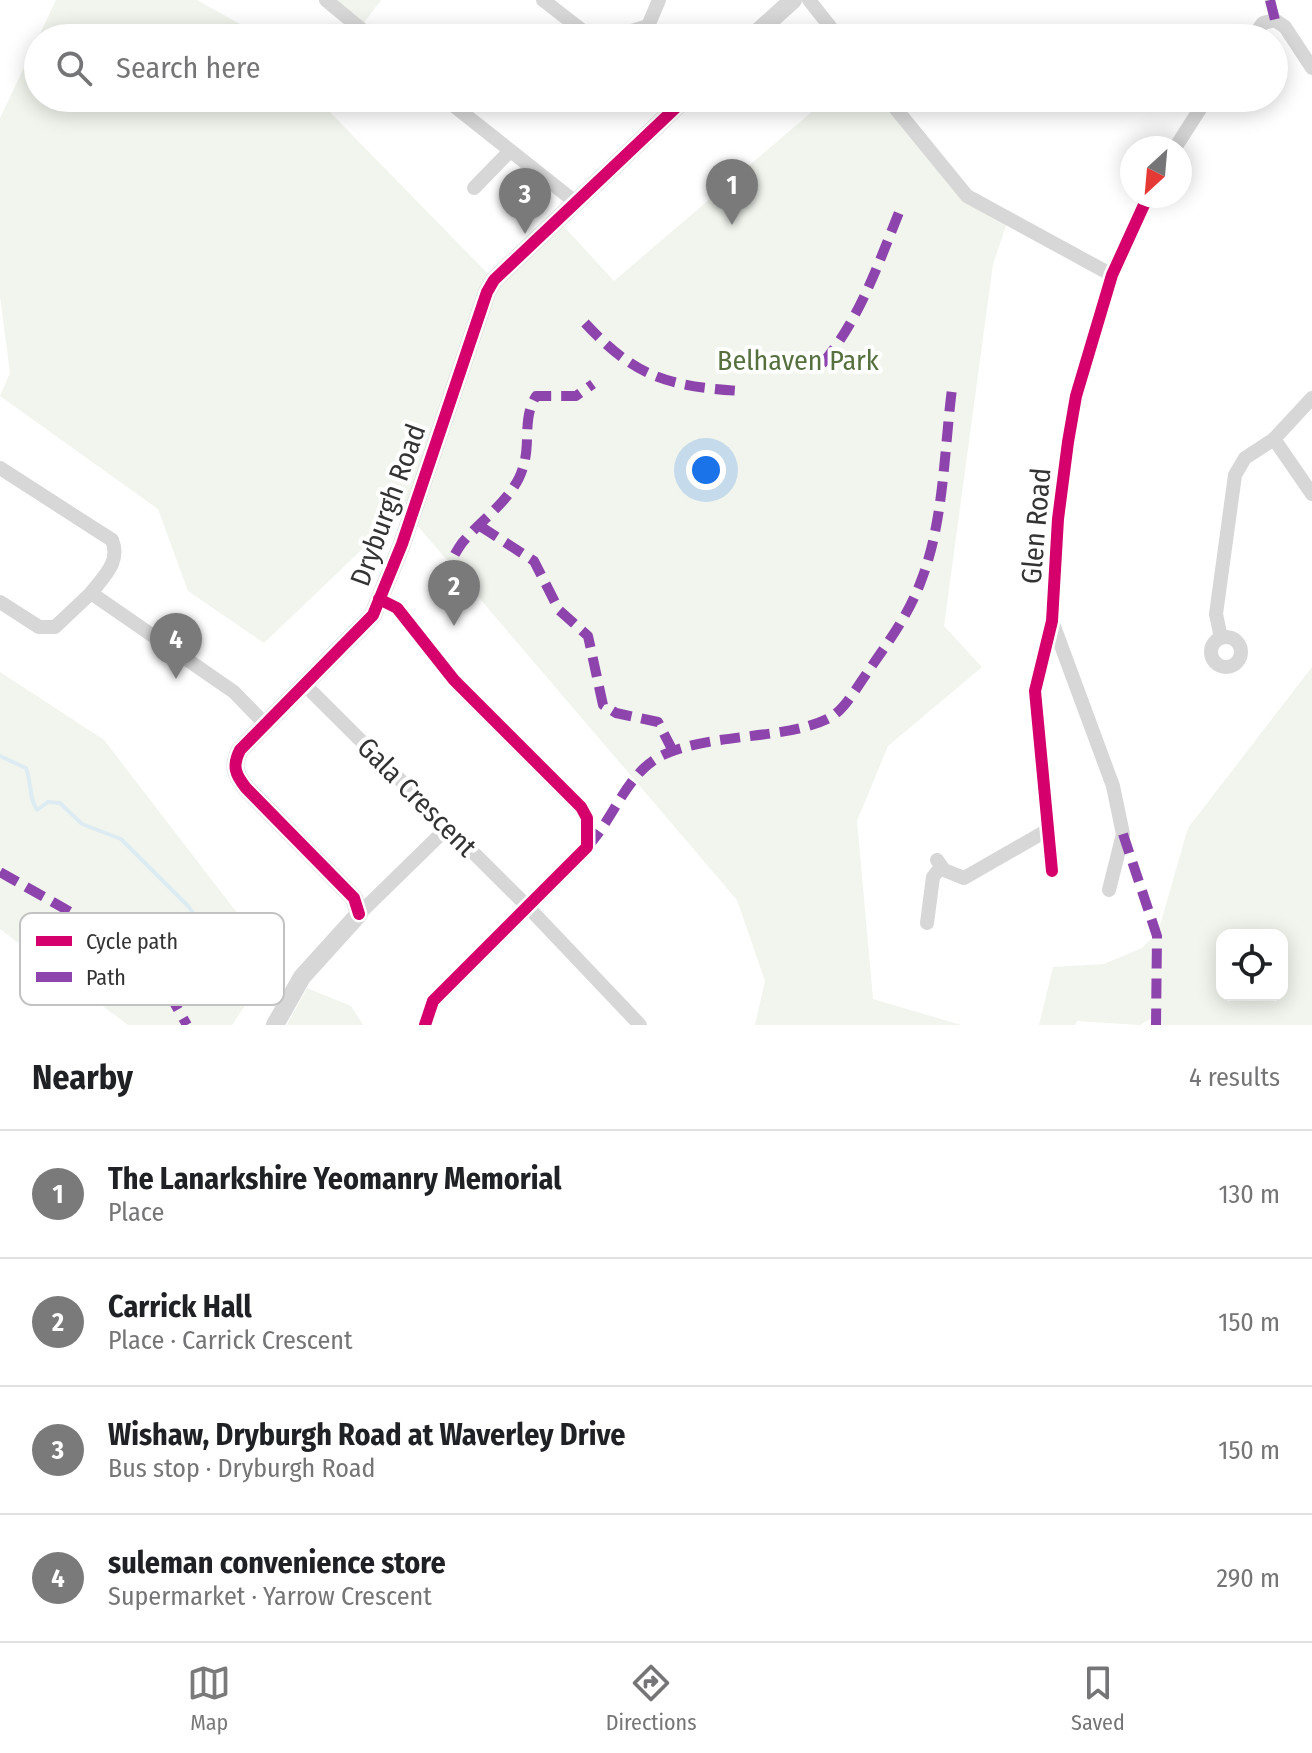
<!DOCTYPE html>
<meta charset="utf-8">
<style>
body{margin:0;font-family:"Fira Sans Condensed",sans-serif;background:#f2f2f2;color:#202124}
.controls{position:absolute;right:24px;bottom:24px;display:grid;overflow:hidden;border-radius:16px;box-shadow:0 4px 20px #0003}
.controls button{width:72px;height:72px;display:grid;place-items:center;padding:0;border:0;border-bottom:2px solid #e0e0e0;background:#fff;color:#202124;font:40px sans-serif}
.compass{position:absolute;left:1120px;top:136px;width:72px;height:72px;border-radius:50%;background:#fff;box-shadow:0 4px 20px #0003;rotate:206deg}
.you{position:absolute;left:706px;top:470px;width:28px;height:28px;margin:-20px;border:6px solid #fff;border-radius:50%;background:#1a73e8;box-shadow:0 0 0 12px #1a73e833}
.badge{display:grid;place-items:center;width:52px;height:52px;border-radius:50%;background:#7a7a7a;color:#fff;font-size:26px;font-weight:700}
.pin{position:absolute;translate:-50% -66px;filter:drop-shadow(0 2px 4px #0008)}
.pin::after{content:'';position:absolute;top:42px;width:28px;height:24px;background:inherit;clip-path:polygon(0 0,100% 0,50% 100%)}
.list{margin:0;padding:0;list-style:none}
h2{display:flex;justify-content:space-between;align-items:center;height:104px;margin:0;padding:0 32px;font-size:34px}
h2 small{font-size:26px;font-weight:400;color:#757577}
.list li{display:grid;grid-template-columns:52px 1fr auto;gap:24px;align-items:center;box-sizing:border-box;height:128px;padding:0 32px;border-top:2px solid #e0e0e0}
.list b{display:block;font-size:30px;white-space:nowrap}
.list p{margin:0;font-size:26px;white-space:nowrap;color:#757577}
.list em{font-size:26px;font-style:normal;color:#757577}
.icon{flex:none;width:44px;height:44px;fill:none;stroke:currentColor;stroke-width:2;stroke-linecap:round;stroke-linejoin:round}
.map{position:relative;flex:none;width:1312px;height:1025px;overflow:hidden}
.search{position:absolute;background:#fff;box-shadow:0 4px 20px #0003;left:24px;right:24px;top:24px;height:88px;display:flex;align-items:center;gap:20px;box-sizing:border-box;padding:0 28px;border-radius:44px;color:#757577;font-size:30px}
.sheet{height:616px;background:#fff}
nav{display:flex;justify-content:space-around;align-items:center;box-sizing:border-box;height:112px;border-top:2px solid #e0e0e0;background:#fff;font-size:22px;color:#757577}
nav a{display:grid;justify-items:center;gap:4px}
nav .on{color:#7a7a7a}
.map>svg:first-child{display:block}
.green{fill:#f1f5ed;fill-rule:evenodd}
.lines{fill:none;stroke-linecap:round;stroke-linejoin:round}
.stream{stroke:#ddebf3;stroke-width:4}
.pedestrian{stroke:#d7d7d7;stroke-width:10}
.minor{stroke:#d7d7d7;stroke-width:14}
.tertiary{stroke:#d7d7d7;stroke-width:18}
.quiet{stroke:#8e44ad;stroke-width:10;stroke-dasharray:20 10;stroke-linecap:butt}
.cycleway-casing{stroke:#fff;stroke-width:17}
.cycleway{stroke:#d6006c;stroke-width:12}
.labels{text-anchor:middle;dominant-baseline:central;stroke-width:8;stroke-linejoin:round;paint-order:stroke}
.park-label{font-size:28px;fill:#56703f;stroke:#fff}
.street-label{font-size:28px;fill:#333;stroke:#fff}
.key{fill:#fff;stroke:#c2c2c2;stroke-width:2}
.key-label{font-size:22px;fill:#333}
</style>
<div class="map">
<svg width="1312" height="1025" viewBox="0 0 1312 1025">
<rect width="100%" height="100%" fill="#fff"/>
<g class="green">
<path d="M56,0H197L247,28L257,38H38Z"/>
<path d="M326,0H381L360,28Z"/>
<path d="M38,38V98H316L494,280L557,219L614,281L828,98H887L954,181L1008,220L993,264L944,626L982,667L888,746L857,821L873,999L961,1025H755L765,981L737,900L411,518L398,515L264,643L188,591L158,509L0,396L10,373L0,296V118Z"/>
<path d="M1312,667V1025H1155L1154,1017L1140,1025L1077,1021L1075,1025H1039L1053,967L1104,964L1142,948L1158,932L1188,828ZM1222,935H1282V995H1222Z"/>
<path d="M0,672L104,740L274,961L232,1025H128L0,929Z"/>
<path d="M307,988L351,1006L363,1025H287Z"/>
</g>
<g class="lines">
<path class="stream" d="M0,756L26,768C32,783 28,796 37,810L48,802L60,803L82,824L121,839L189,907L200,924L219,975L252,997"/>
<path class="pedestrian" d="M1270,0L1275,20"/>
<g class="minor">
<path d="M326,0L372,38"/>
<path d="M543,0L592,38"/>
<path d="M809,0L839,38"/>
<path d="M648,26L659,0"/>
<path d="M648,26L660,38"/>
<path d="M609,38L648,26"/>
<path d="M1252,38L1263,23L1275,20L1285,27L1312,68"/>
<path d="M444,98L574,201"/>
<path d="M887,98L967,196L1112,275"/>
<path d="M1175,148L1207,98"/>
<path d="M474,188L509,152"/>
<path d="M1274,439L1312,494"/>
<path d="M0,468L112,540C121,562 104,576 91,593"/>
<path d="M379,599L397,608L454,680L581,807L587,818V847L433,1001L425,1025"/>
<path d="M0,602L39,627H55L91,593L234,692L266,725"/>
<path d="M1052,621L1113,786L1123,834L1109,890"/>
<circle cx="1226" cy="652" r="15"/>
<path d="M1221,638L1216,614L1235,475L1245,458L1274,439L1312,398"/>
<path d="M306,686L528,907L640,1025"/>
<path d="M937,860L944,870L964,878L1046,831"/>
<path d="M1052,871L1035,691L1052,621L1058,519L1068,442L1076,396L1112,275L1148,196"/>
<path d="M359,914L447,828"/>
<path d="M927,923L933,877L941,867"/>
</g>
<g class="tertiary">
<path d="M751,38L793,0"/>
<path d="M275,1025L302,977L359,914L354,898L246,788C235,774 232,766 240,750L373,615L402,544L487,292L494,280L686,98"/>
</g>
<g class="quiet">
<path d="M1270,0L1275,20"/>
<path d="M585,323C636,378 668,386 740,391"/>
<path d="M822,364C860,319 878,264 900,210"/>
<path d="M480,526L534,561L559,610L588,636L603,705L616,713L658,722L674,753"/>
<path d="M441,581C448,568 454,554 462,543C480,521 506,504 519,478C534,446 520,423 536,396H576L593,384"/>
<path d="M1123,834L1157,936L1156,1025"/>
<path d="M587,847C613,820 626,775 659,757C706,732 787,741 831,717C845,709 859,684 869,670C889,641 909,614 921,581C944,522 944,451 952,389"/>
<path d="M0,872L81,918L153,966L187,1025"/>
</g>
<defs>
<g id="cycleway">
<path d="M379,599L397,608L454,680L581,807L587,818V847L433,1001L425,1025"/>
<path d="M1052,871L1035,691L1052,621L1058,519L1068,442L1076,396L1112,275L1148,196"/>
<path d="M359,914L354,898L246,788C235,774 232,766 240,750L373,615L402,544L487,292L494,280L686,98"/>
</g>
</defs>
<use href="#cycleway" class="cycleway-casing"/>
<use href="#cycleway" class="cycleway"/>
</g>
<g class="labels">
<g class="park-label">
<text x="798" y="360">Belhaven Park</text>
</g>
<g class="street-label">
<text transform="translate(388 505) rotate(-70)">Dryburgh Road</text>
<text transform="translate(1036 526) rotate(-85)">Glen Road</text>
<text transform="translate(417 797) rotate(45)">Gala Crescent</text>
</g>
</g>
<rect x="20" y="913" width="264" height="92" rx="12" class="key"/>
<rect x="36" y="936" width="36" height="10" fill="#d6006c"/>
<rect x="36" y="972" width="36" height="10" fill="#8e44ad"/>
<g class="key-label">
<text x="86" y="949">Cycle path</text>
<text x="86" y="985">Path</text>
</g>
</svg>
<div class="controls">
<button><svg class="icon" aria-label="locate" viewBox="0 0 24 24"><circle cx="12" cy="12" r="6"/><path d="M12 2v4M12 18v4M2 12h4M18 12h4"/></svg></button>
</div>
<svg class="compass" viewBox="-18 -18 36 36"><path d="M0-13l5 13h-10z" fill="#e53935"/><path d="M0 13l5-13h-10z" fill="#757577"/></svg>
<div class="you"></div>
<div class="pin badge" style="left:732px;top:225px">1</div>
<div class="pin badge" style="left:454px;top:626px">2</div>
<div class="pin badge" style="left:525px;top:234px">3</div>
<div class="pin badge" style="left:176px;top:679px">4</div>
<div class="search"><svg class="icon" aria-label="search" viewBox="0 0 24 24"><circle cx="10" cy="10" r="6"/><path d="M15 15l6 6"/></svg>Search here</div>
</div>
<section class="sheet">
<h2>Nearby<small>4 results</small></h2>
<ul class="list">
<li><span class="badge">1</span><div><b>The Lanarkshire Yeomanry Memorial</b><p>Place</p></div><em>130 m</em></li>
<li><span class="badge">2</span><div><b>Carrick Hall</b><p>Place · Carrick Crescent</p></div><em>150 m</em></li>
<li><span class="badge">3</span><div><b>Wishaw, Dryburgh Road at Waverley Drive</b><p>Bus stop · Dryburgh Road</p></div><em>150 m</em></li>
<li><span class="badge">4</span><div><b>suleman convenience store</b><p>Supermarket · Yarrow Crescent</p></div><em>290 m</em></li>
</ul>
</section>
<nav>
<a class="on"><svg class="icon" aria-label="map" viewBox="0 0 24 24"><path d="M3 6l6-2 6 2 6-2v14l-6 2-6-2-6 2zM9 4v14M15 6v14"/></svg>Map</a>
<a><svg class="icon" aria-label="directions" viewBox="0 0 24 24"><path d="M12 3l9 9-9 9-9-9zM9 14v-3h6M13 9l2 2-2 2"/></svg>Directions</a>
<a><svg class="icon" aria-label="saved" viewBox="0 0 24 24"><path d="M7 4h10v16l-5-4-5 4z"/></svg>Saved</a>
</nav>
